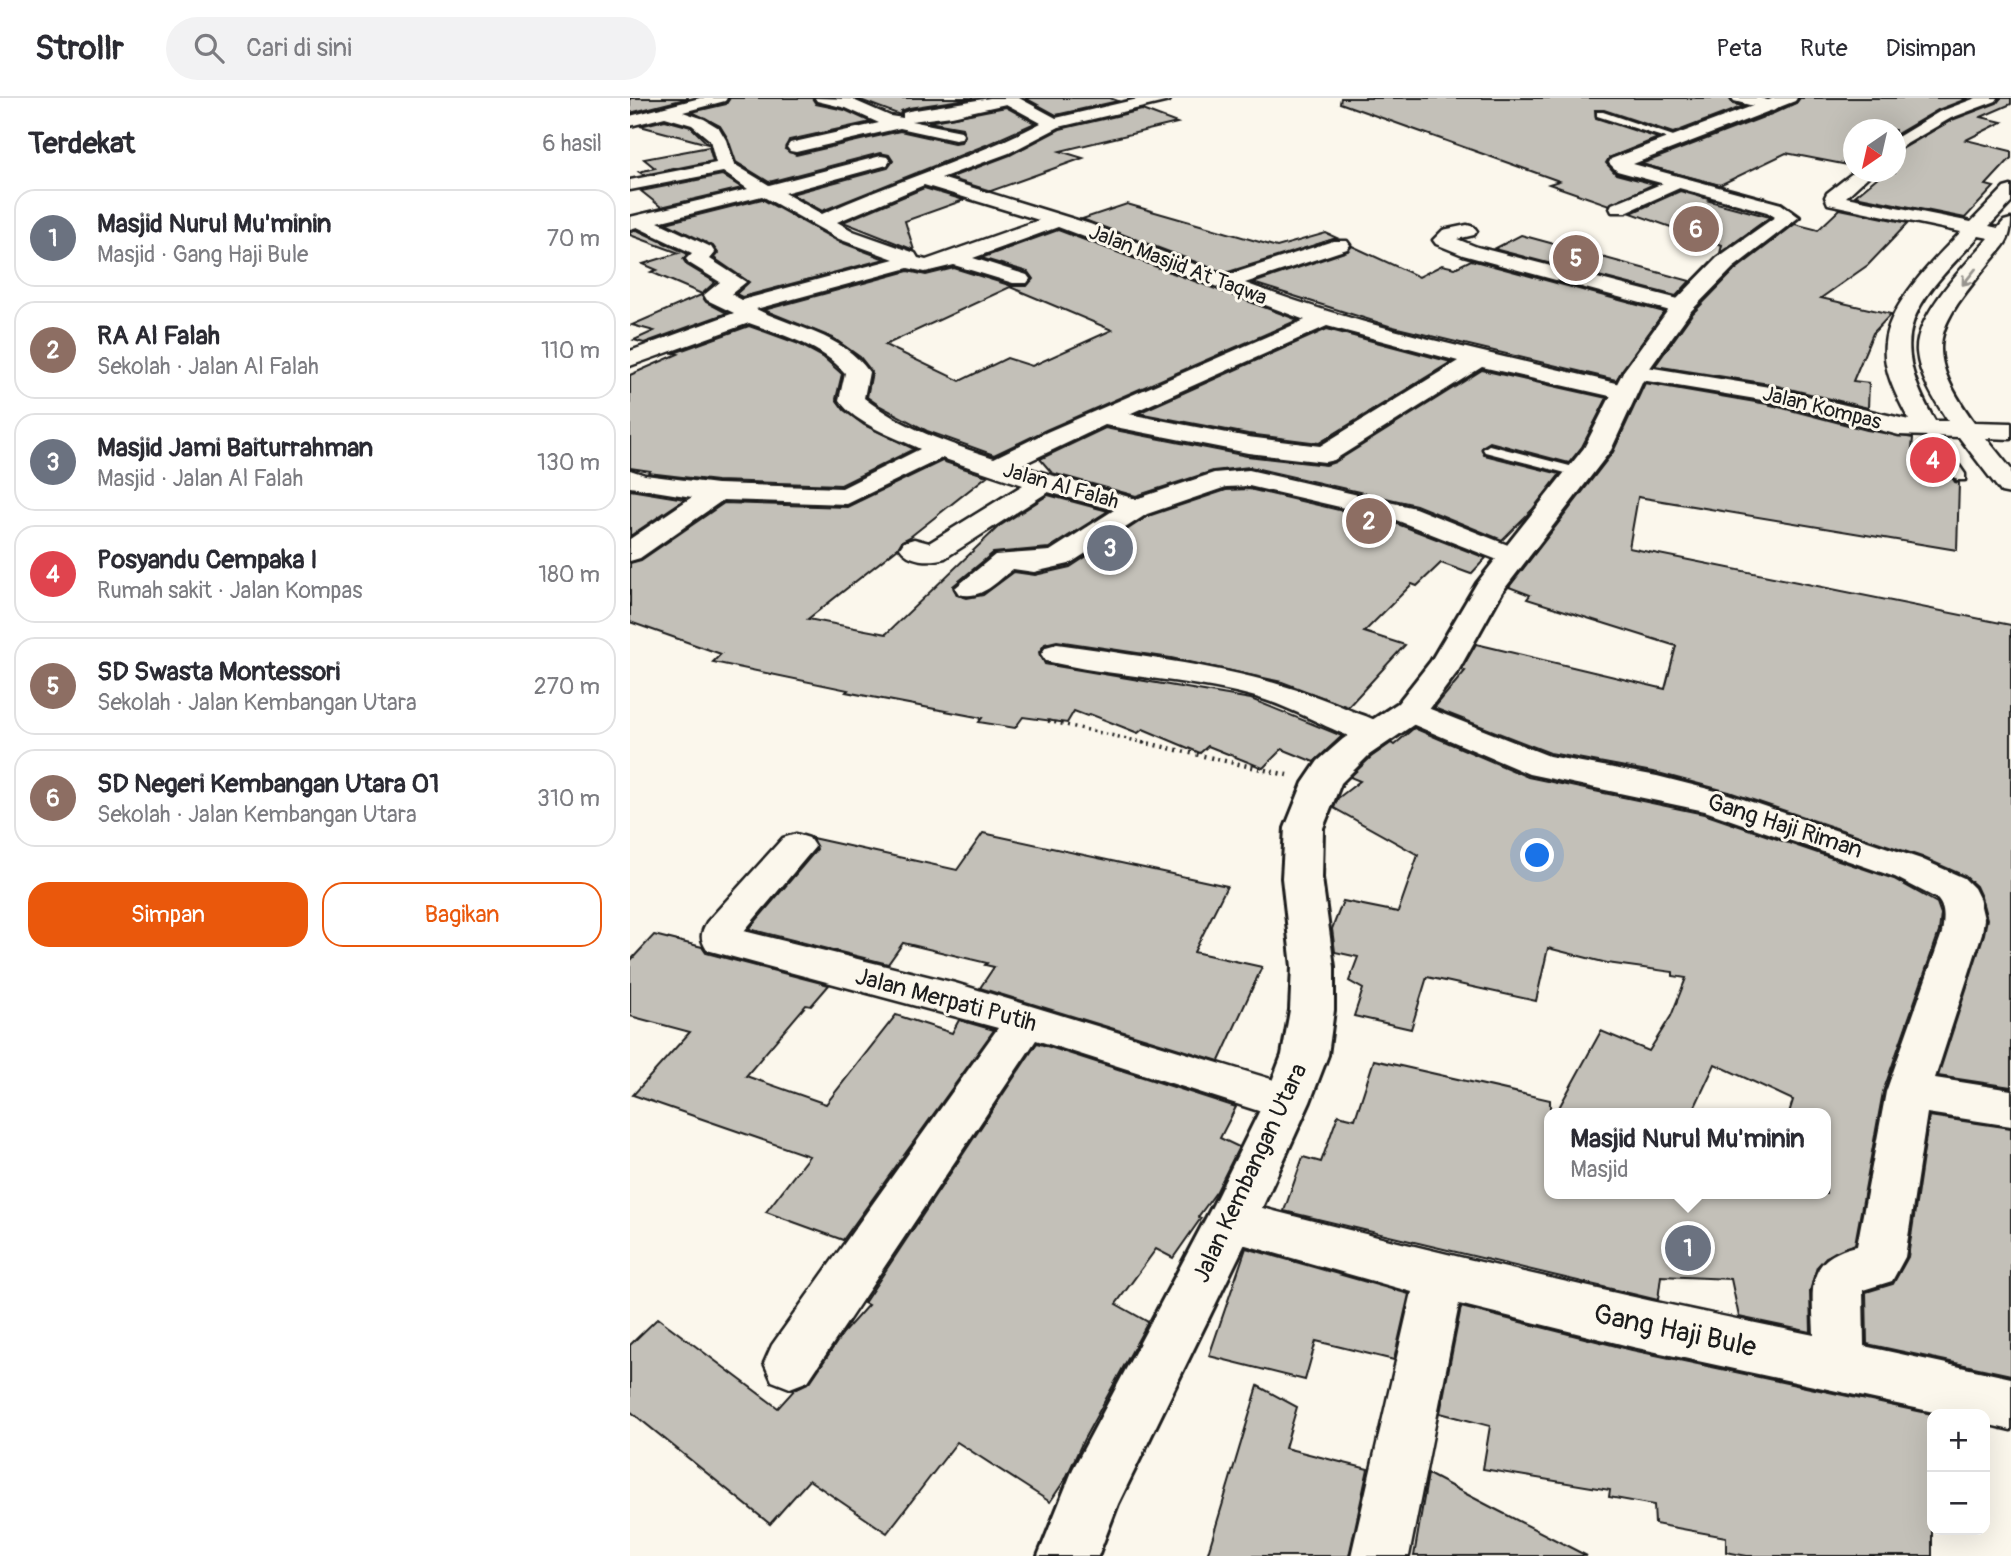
<!DOCTYPE html>
<html lang="id">
<meta charset="utf-8">
<style>
body{margin:0;font-family:Pangolin,sans-serif;background:#f2f2f3;color:#2b2b33}
.controls{position:absolute;right:21px;bottom:21px;display:grid;overflow:hidden;border-radius:14px;box-shadow:0 7px 28px #0002}
.controls button{width:63px;height:63px;display:grid;place-items:center;padding:0;border:0;border-bottom:2px solid #e1e1e2;background:#fff;color:#2b2b33;font:35px sans-serif}
.compass{position:absolute;left:1213px;top:21px;width:63px;height:63px;border-radius:50%;background:#fff;box-shadow:0 7px 28px #0002;rotate:214deg}
.you{position:absolute;left:908px;top:758px;width:24px;height:24px;margin:-18px;border:5px solid #fff;border-radius:50%;background:#1a73e8;box-shadow:0 0 0 10px #1a73e833}
.badge{display:grid;place-items:center;width:46px;height:46px;border-radius:50%;background:#ea580c;color:#fff;font-size:23px;font-weight:700}
.pin{position:absolute;translate:-50% -50%;border:4px solid #fff;box-shadow:0 2px 7px #0006}
.popup{position:absolute;left:914px;top:1010px;width:287px;height:91px;box-sizing:border-box;display:grid;place-content:center;border-radius:14px;background:#fff;filter:drop-shadow(0 2px 5px #0005);font-size:23px;white-space:nowrap;color:#7c7c81}
.popup b{font-size:26px;color:#2b2b33}
.popup::after{content:'';position:absolute;left:50%;top:100%;margin-left:-14px;border:14px solid transparent;border-top-color:#fff}
.list{margin:0;padding:0;list-style:none}
h2{display:flex;justify-content:space-between;align-items:center;height:91px;margin:0;padding:0 28px;font-size:30px}
h2 small{font-size:23px;font-weight:400;color:#7c7c81}
.list li{display:grid;grid-template-columns:46px 1fr auto;gap:21px;align-items:center;box-sizing:border-box;height:98px;margin:0 14px 14px;padding:0 14px;border:2px solid #e1e1e2;border-radius:21px}
.list b{display:block;font-size:26px;white-space:nowrap}
.list p{margin:0;font-size:23px;white-space:nowrap;color:#7c7c81}
.list em{font-size:23px;font-style:normal;color:#7c7c81}
.actions{display:flex;gap:14px;padding:21px 28px}
.actions a{flex:1;padding:16px 0;border:2px solid #ea580c;border-radius:21px;text-align:center;font-size:24px;color:#ea580c}
.actions .main{background:#ea580c;color:#fff}
.icon{flex:none;width:38px;height:38px;fill:none;stroke:currentColor;stroke-width:2;stroke-linecap:round;stroke-linejoin:round}
.map{position:relative;flex:none;width:1381px;height:1458px;overflow:hidden}
header{display:flex;align-items:center;gap:42px;box-sizing:border-box;height:98px;padding:0 35px;background:#fff;border-bottom:2px solid #e1e1e2}
header strong{font-size:33px}
nav{display:flex;gap:38px;margin-inline-start:auto;font-size:24px}
.search{width:490px;height:63px;background:#f2f2f3;display:flex;align-items:center;gap:18px;box-sizing:border-box;padding:0 24px;border-radius:38px;color:#7c7c81;font-size:26px}
main{display:flex}
aside{flex:1;background:#fff}
.map>svg:first-child{display:block}
.building{fill:#c3c0b8;stroke:#1c1c1c;stroke-width:2;fill-rule:evenodd}
.lines{fill:none;stroke-linecap:round;stroke-linejoin:round}
.lane-casing{stroke:#1c1c1c;stroke-width:5}
.street-casing{stroke:#1c1c1c;stroke-width:5}
.secondary-casing{stroke:#1c1c1c;stroke-width:6}
.path-far1{stroke:#1c1c1c;stroke-width:3.5;stroke-dasharray:2 4.5;stroke-linecap:butt}
.path{stroke:#1c1c1c;stroke-width:4.5;stroke-dasharray:2 5;stroke-linecap:butt}
.lane{fill:#fbf7ec;fill-rule:evenodd}
.street{fill:#fbf7ec;fill-rule:evenodd}
.secondary{fill:#fbf7ec;fill-rule:evenodd}
.oneway{stroke:#97948e}
.labels{text-anchor:middle;dominant-baseline:central;stroke-width:6;stroke-linejoin:round;paint-order:stroke}
.far-street-label{font-size:21px;fill:#1c1c1c;stroke:#fbf7ec}
.street-label{font-size:24px;fill:#1c1c1c;stroke:#fbf7ec}
.near-street-label{font-size:28px;fill:#1c1c1c;stroke:#fbf7ec}
</style>
<header>
<strong>Strollr</strong>
<div class="search"><svg class="icon" aria-label="search" viewBox="0 0 24 24"><circle cx="10" cy="10" r="6"/><path d="M15 15l6 6"/></svg>Cari di sini</div>
<nav><a>Peta</a><a>Rute</a><a>Disimpan</a></nav>
</header>
<main>
<aside>
<h2>Terdekat<small>6 hasil</small></h2>
<ul class="list">
<li><span class="badge" style="background:#6b7280">1</span><div><b>Masjid Nurul Mu'minin</b><p>Masjid · Gang Haji Bule</p></div><em>70 m</em></li>
<li><span class="badge" style="background:#8d6e63">2</span><div><b>RA Al Falah</b><p>Sekolah · Jalan Al Falah</p></div><em>110 m</em></li>
<li><span class="badge" style="background:#6b7280">3</span><div><b>Masjid Jami Baiturrahman</b><p>Masjid · Jalan Al Falah</p></div><em>130 m</em></li>
<li><span class="badge" style="background:#e0444e">4</span><div><b>Posyandu Cempaka I</b><p>Rumah sakit · Jalan Kompas</p></div><em>180 m</em></li>
<li><span class="badge" style="background:#8d6e63">5</span><div><b>SD Swasta Montessori</b><p>Sekolah · Jalan Kembangan Utara</p></div><em>270 m</em></li>
<li><span class="badge" style="background:#8d6e63">6</span><div><b>SD Negeri Kembangan Utara 01</b><p>Sekolah · Jalan Kembangan Utara</p></div><em>310 m</em></li>
</ul>
<div class="actions"><a class="main">Simpan</a><a>Bagikan</a></div>
</aside>
<div class="map">
<svg width="1381" height="1458" viewBox="0 0 1381 1458">
<rect width="100%" height="100%" fill="#fbf7ec"/>
<filter id="ink" filterUnits="userSpaceOnUse"><feTurbulence type="fractalNoise" baseFrequency=".0143" numOctaves="2"/><feDisplacementMap in="SourceGraphic" scale="14" xChannelSelector="R" yChannelSelector="G"/><feConvolveMatrix kernelMatrix="1 2 1 2 8 2 1 2 1" color-interpolation-filters="sRGB"/></filter>
<g filter="url(#ink)">
<g class="building">
<path d="M0,0H59L0,15Z"/>
<path d="M100,0H182L186,6L215,12L241,24L159,42L155,51L166,57L270,33L324,45L331,44L335,38L332,30L298,24L376,9L405,25L356,47L192,113L161,96L258,70L263,63L259,57L250,55L139,84L106,64L98,41L90,28L62,14L96,6Z"/>
<path d="M225,0H343L279,10L271,13L270,17Z"/>
<path d="M395,0H480L488,3L426,17Z"/>
<path d="M711,0H1099L1103,6L1114,8L1043,35L974,12H965L966,20L1028,40L979,60L976,65L986,76L1024,86L979,107L919,86L929,83L710,5Z"/>
<path d="M1170,0H1339L1308,12L1265,37V32H1223V68L1156,55L1090,87L1011,66L1144,15L1166,5Z"/>
<path d="M1371,0H1381V6L1351,19L1372,24L1336,42L1381,53V60L1356,87L1364,89L1335,120L1225,98L1254,74H1265V55L1322,22L1367,5Z"/>
<path d="M512,12L547,25L430,53L453,60L361,93L319,80L380,57L430,31Z"/>
<path d="M35,22L61,29L78,46L10,28Z"/>
<path d="M79,49L83,63L14,77L9,74L25,70L14,61Z"/>
<path d="M92,77L112,90L31,109L11,93Z"/>
<path d="M294,90L334,102L275,123L284,152L213,124Z"/>
<path d="M1050,93L1082,102L1079,103L1140,119L1090,155L1092,147L1001,115Z"/>
<path d="M132,101L208,143L255,161L112,199L106,196L119,184L84,160L88,155L83,148L36,125Z"/>
<path d="M497,106L647,149L696,135L707,140L595,175L452,121Z"/>
<path d="M1210,111L1278,125L1238,167L1191,200L1261,216L1243,235L1223,283L1239,285L1238,310L1139,286L1025,268L1062,216L1105,172L1165,126L1188,132Z"/>
<path d="M7,132L58,156L53,161L57,167L85,184L72,196L21,174L27,172L13,166L49,155L0,137V133Z"/>
<path d="M428,132L668,222L416,332L364,357L297,333L250,308L237,299L242,274L230,259L203,240L134,212L278,173L296,177L324,170L382,188H397L403,181L398,174L351,160ZM380,189L482,232L402,268L377,260L330,283L255,247Z"/>
<path d="M891,137L1060,183L1046,198L864,151Z"/>
<path d="M722,148L789,179L812,167L825,170L841,162L1034,214L986,282L759,228L623,185L718,153Z"/>
<path d="M71,197L76,204L97,215L14,245L4,242L24,233L2,227Z"/>
<path d="M119,228L169,246L193,259L212,276L206,301L214,312L234,327L284,351L211,387L87,383L18,375L20,373L0,370V277L48,256L44,255Z"/>
<path d="M697,231L821,264L689,345L618,336L508,315Z"/>
<path d="M852,272L977,300L952,349L939,365L860,344L852,349L854,357L930,376L902,412L872,442L786,407L620,369L583,373L506,398L422,375L410,361L475,330L617,358L696,367L705,364Z"/>
<path d="M1015,285L1137,306L1237,332L1283,340L1282,352H1303L1325,384L1329,385L1327,452L1008,399L999,450L1381,527V989L1308,978L1354,836L1357,821L1351,799L1346,788L1335,778L1292,759L1099,694L1028,675L920,655L804,610L835,573L831,572L846,546L1035,591L1046,548L897,501L900,497L879,489L983,354Z"/>
<path d="M312,363L357,378L280,439L272,443L268,450L178,521L256,536L368,429L418,397L478,413L419,450L363,455L323,488L327,497L337,500L353,497L384,474L405,477L440,469L518,418L596,392L619,391L765,425L856,460L841,476L811,465L787,488L782,486L734,534L775,547L718,609L652,584L541,560L427,543L415,546L409,554L415,566L621,601L712,638L684,664L652,651L633,670L578,648L570,655L513,631L508,635L460,616L457,618L444,613L437,625L393,619L385,630L349,624L352,620L216,594L218,592L83,564L91,556L0,524V465L11,462L94,405L217,409Z"/>
<path d="M0,392L55,401L0,438Z"/>
<path d="M784,630L898,679L1074,716L1264,781L1307,805L1311,816L1309,834L1253,994L1225,1146L1196,1159L1187,1169L1180,1193L1181,1234L1109,1219L1101,1181L1031,1178L1028,1202L654,1113L673,1059L691,1064L708,1017L725,1021L744,962L920,1002V1096H1196V1015H1159L1163,1002L1085,966L1062,1015H926L971,933L1019,953L1041,918L1056,880L1043,878V874L977,865L918,850L906,903L797,879L781,931L724,918L733,891L719,883L728,859L705,854L702,831L713,803L768,814L788,757L704,710L708,700L730,683L720,679L741,659L761,645L764,647Z"/>
<path d="M353,735L597,788L564,854L632,869L589,963L350,890L364,869L355,867L357,865L273,845L258,866L119,831L187,751L182,740L327,772Z"/>
<path d="M24,837L72,849L76,855L199,887L181,908L176,907L116,978L196,1006L266,917L322,935L329,922L364,932L213,1142L136,1114L179,1058L3,997L60,934L0,918V863Z"/>
<path d="M407,945L606,1009L590,1040L609,1049L587,1093L568,1119L571,1120L543,1160L526,1151L486,1206L518,1224L454,1341L436,1380L420,1404L327,1344L257,1435L179,1382L140,1426L0,1313V1247L28,1220L148,1310L165,1291L180,1284L213,1235L238,1207L234,1205Z"/>
<path d="M1299,1018L1381,1030V1277L1237,1246L1236,1194L1263,1186L1278,1159Z"/>
<path d="M616,1150L779,1196L764,1262L686,1243L675,1282L579,1258Z"/>
<path d="M831,1209L1002,1252L1302,1316V1458H1117L1096,1454V1439L1025,1426L1024,1407L979,1399L980,1392L853,1371L860,1328L810,1315Z"/>
<path d="M628,1288L667,1309L655,1350L738,1371L719,1458H577Z"/>
<path d="M798,1376L865,1411L957,1458H784Z"/>
</g>
<g class="lines">
<defs>
<g id="lane">
<path d="M967,14H973L1055,42L1048,44L967,18Z"/>
<path d="M1298,328L1302,329L1335,376V382H1327L1292,332Z"/>
<path d="M859,347L955,372L957,375L951,379L855,354L853,351Z"/>
</g>
<g id="street">
<path d="M70,0H97L95,3L53,14L74,21L89,30L96,42L104,66L139,87L251,58L257,59L260,63L257,67L154,95L192,116C265,83 341,61 411,25L376,6L322,18L281,23L331,33L333,37L331,41L325,42L270,30L166,54L160,53L157,49L160,45L249,25L216,10L187,3L185,0L221,1L260,18L273,20V15L279,13L360,0H389L426,20L512,0H541L539,3L429,29L379,55L311,80L460,126L595,178L703,143H717L720,147L717,151L615,185C740,233 872,257 1002,289L1005,294L1002,299L993,301L852,269L704,362L695,364L618,355L475,327L389,368L506,401L584,375L619,372L785,410L893,453L897,459L893,465L883,468L766,422L619,388L596,389L517,416L439,466L404,474L383,471C366,484 352,502 329,496L325,490L365,457L420,453L484,412L418,394L315,460C300,464 279,464 270,450L274,444L284,441L299,445L393,387L312,360L217,406L93,402L10,460L0,463V441L62,399L0,389V372L15,377L87,386L212,390L290,351C264,338 226,327 209,302L215,275C191,247 152,237 119,225L0,268V253L104,215L77,202L74,197L90,184L59,165L56,161L62,155L7,129L0,131V119L118,91L93,74L0,92V82L86,65L80,42L62,27L35,19L0,28V18ZM294,87L409,122L296,162L288,160L285,155L223,133L207,124ZM132,98L209,141L264,161L112,202L101,196L116,184L80,161L85,155L81,149L28,124ZM428,129L675,222L417,334L364,360C319,346 271,329 234,300L239,274C213,236 164,230 126,211L278,170L295,174L324,167L383,185H397L400,181L397,177L343,160ZM697,228L828,263L690,348L618,339L499,316Z"/>
<path d="M1102,0H1130L1149,5L1151,8L1143,13L1104,3Z"/>
<path d="M1346,0H1368L1366,3L1321,20L1266,52V40L1309,14Z"/>
<path d="M1224,74H1243L1216,99L1341,124L1374,90L1381,88V105L1359,128L1368,130L1374,123L1381,121C1381,143 1374,147 1361,163C1307,229 1290,249 1344,324L1381,325V341L1356,340L1381,371V396L1371,394L1329,339L1269,337L1138,303L1005,281L997,279L993,274L997,269L1005,267L1139,289L1279,322C1267,299 1252,272 1255,245C1258,207 1305,160 1331,134L1198,106L1195,99L1197,95ZM1349,138L1359,140C1336,166 1284,218 1287,254C1289,278 1305,303 1318,323H1305C1253,233 1286,205 1349,138Z"/>
<path d="M1048,79L1057,84L1054,88L996,114H982L980,110L982,106Z"/>
<path d="M837,127L844,129L847,133L844,137L827,141L847,149L1060,204L1063,209L1060,214H1044L833,157L806,146L803,142L813,132Z"/>
<path d="M427,546C528,561 629,571 722,613C736,619 755,623 763,636L758,643L746,647C703,636 665,609 622,598C554,580 483,579 416,563L411,556L416,549Z"/>
<path d="M780,603L919,658L1027,678L1098,696L1291,761L1334,780L1344,790L1349,800L1354,821L1352,835L1305,980L1381,992V1028L1297,1015L1275,1159L1262,1183L1233,1192L1234,1248L1381,1280V1332L1355,1326V1316H1313L1003,1249L829,1206L779,1458H721L782,1194L584,1138L577,1123L584,1108L601,1102C794,1152 988,1198 1184,1237C1183,1193 1173,1160 1227,1148L1256,994L1312,835C1314,822 1316,809 1306,800L1265,779L1075,713L899,676L768,620L763,613L768,606Z"/>
<path d="M166,736L179,740L185,749L114,833L325,885L657,986L673,991L679,1004L673,1017L657,1022L406,942L178,1283L160,1290L142,1283L134,1265L142,1247L368,930L77,852C70,841 70,836 77,824L153,740Z"/>
</g>
<path id="secondary" d="M1144,0H1167L1165,3L1003,66L1151,106L1169,119L1103,170L1060,214L1017,274L981,352L872,494L828,573L792,621L739,657L711,685L693,730L692,780L704,869V912L698,957L680,1004L626,1123L488,1406L468,1458H408L443,1371L583,1107L634,1004L652,957L660,912L662,869L652,780L655,730L673,685L688,663L713,641L768,605L801,563L847,485L954,350L993,274L1044,204L1087,160L1145,119L1137,114L987,73L979,65L981,61Z"/>
</defs>
<use href="#lane" class="lane-casing"/>
<use href="#street" class="street-casing"/>
<use href="#secondary" class="secondary-casing"/>
<path class="path-far1" d="M418,623L520,646"/>
<path class="path" d="M512,644L657,677"/>
<use href="#lane" class="lane"/>
<use href="#street" class="street"/>
<use href="#secondary" class="secondary"/>
</g>
<defs><path id="oneway-shaft" d="M-6 0H5M1.5-3L5.5 0L1.5 3" fill="none" stroke-width="1.6" stroke-linecap="round" stroke-linejoin="round" transform="scale(1.75)"/></defs>
<use class="oneway" href="#oneway-shaft" transform="translate(1339 179) rotate(129)"/>
</g>
<g class="labels">
<g class="far-street-label">
<text transform="translate(548 167) rotate(21)">Jalan Masjid At Taqwa</text>
<text transform="translate(1192 310) rotate(14)">Jalan Kompas</text>
<text transform="translate(431 388) rotate(16)">Jalan Al Falah</text>
</g>
<g class="street-label">
<text transform="translate(1155 728) rotate(18)">Gang Haji Riman</text>
<text transform="translate(316 902) rotate(15)">Jalan Merpati Putih</text>
<text transform="translate(620 1075) rotate(-65)">Jalan Kembangan Utara</text>
</g>
<g class="near-street-label">
<text transform="translate(1045 1233) rotate(12)">Gang Haji Bule</text>
</g>
</g>
</svg>
<div class="controls">
<button>+</button>
<button>−</button>
</div>
<svg class="compass" viewBox="-18 -18 36 36"><path d="M0-13l5 13h-10z" fill="#e53935"/><path d="M0 13l5-13h-10z" fill="#7c7c81"/></svg>
<div class="you"></div>
<div class="pin badge" style="left:1058px;top:1150px;background:#6b7280">1</div>
<div class="popup"><b>Masjid Nurul Mu'minin</b>Masjid</div>
<div class="pin badge" style="left:739px;top:423px;background:#8d6e63">2</div>
<div class="pin badge" style="left:480px;top:450px;background:#6b7280">3</div>
<div class="pin badge" style="left:1303px;top:362px;background:#e0444e">4</div>
<div class="pin badge" style="left:946px;top:160px;background:#8d6e63">5</div>
<div class="pin badge" style="left:1066px;top:131px;background:#8d6e63">6</div>
</div>
</main>
